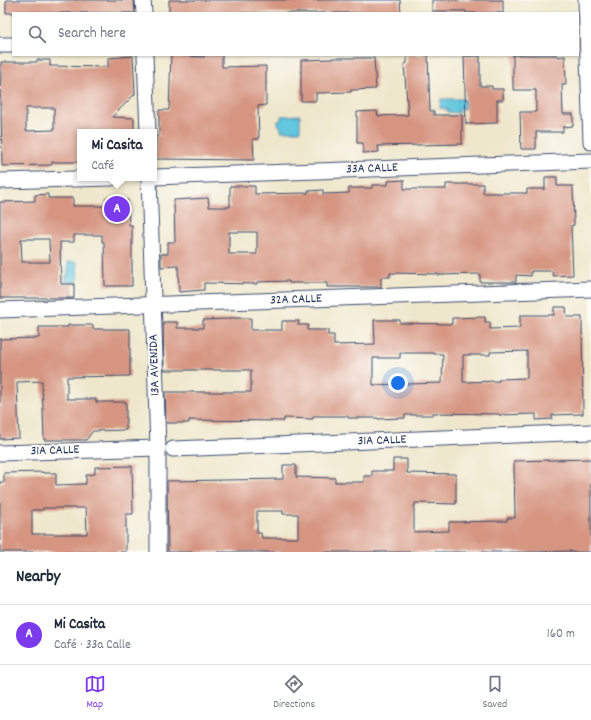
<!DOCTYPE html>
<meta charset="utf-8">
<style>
body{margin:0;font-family:Dekko,sans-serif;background:#f2f2f3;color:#1f2937}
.you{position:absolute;left:398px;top:383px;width:14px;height:14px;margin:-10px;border:3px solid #fff;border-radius:50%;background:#1a73e8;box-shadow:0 0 0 6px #1a73e833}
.badge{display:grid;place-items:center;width:26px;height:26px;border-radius:50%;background:#7c3aed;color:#fff;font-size:13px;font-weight:700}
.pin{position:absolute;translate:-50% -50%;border:2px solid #fff;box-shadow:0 1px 4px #0006}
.popup{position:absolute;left:77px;top:129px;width:80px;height:52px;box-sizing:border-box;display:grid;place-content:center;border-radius:0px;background:#fff;filter:drop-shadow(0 1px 3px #0005);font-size:13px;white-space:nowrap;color:#747a83}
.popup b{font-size:15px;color:#1f2937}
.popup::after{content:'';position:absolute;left:50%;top:100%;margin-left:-8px;border:8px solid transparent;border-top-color:#fff}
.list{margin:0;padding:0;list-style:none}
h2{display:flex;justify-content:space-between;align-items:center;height:52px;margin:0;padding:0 16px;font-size:17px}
h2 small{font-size:13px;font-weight:400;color:#747a83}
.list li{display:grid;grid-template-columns:26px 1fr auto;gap:12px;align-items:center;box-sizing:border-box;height:60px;padding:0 16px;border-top:1px solid #e0e1e3}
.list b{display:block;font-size:15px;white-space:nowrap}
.list p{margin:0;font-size:13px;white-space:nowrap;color:#747a83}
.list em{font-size:13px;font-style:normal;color:#747a83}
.icon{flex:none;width:22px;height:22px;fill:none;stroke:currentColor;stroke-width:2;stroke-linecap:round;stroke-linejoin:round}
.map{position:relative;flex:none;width:591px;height:552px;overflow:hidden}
.search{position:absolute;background:#fff;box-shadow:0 1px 3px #0004;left:12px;right:12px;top:12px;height:44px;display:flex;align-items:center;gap:10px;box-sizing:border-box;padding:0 14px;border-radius:0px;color:#747a83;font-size:15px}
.sheet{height:112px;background:#fff}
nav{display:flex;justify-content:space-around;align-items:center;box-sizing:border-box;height:56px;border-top:1px solid #e0e1e3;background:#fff;font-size:11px;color:#747a83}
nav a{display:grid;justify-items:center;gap:2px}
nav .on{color:#7c3aed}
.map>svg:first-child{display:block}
.water{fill:#62c7df;stroke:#3e7b9e}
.building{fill:#d69581;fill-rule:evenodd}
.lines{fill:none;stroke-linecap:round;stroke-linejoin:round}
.minor-casing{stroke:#3b4b6e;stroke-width:17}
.minor{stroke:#fff;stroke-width:15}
.labels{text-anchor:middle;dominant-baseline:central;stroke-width:4;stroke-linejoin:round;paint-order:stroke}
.street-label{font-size:13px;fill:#1b2f5e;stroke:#fdfcf7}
</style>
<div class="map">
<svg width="591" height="552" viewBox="0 0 591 552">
<rect width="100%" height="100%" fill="#fdfcf7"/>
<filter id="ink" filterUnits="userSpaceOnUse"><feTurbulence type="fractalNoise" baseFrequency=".025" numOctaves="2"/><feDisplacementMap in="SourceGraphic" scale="8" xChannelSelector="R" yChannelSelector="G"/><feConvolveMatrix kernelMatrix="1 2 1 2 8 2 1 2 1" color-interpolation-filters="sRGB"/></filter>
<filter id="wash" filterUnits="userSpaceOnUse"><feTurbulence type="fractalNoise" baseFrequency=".012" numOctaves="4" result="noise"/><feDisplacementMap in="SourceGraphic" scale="16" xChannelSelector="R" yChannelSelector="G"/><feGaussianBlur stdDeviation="0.9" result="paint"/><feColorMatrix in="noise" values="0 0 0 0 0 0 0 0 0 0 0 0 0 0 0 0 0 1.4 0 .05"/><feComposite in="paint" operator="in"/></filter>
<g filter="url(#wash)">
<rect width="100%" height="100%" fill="#efe7cc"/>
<g class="water">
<path d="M441,99H464V109H459V113L447,112V109L440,108Z"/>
<path d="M300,115V131H281V128L278,124V121L281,120V116Z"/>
<path d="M68,262H77L78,282H66V275H68Z"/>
</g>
<g id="blocks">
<g class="building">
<path d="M6,0H134L135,13H6Z"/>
<path d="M169,0H400L401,13H169Z"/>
<path d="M432,0H503V13H466V11H432Z"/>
<path d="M171,55L204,57V55H222V67L266,66V105L258,106L259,139H253L254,160L155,159L156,136H159V110H169Z"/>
<path d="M407,55H428L430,111H434V115H462V144L378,146L379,152L363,153V143H357V112L377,111L378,116L408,115L404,64L407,63Z"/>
<path d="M513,55H557V57L565,56L566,85H562L563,114H573V126L563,127V132H536V149H521L520,112H536V90H513Z"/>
<path d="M133,56L135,94L112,117L134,118V132H80V162H52V165L2,166L1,106H0L1,62H37V60H50V66L108,67V58ZM26,108H54V130L26,131Z"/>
<path d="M464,56H480V86H492V89H503V100H497V123L466,124Z"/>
<path d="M332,58H374L376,89L351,90V92L316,93V101H301V60L332,59Z"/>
<path d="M545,177H557V186H573L574,225L571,226L573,275L553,276L552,271H531V276L516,275V282H480V274L438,275V274L390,273V277H381V287H327V283H289V281L257,282V284L204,283V290L179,292L178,266L161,267V254H168V242H175L174,200L208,198L209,207H230V186H255V194L308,193V191L323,190V194L349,193V188H372V185H388V181L404,180V189H446V184H483V193H527V189H545ZM229,232H257V254H229Z"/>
<path d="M48,194V198H73V206H106V200H128L129,225H132V286H105L104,242H102V235H74V242H60L61,284H74V298H0V202L35,201V195ZM21,239H49L50,262H22Z"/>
<path d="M554,307H566L567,317H582L583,414L552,415V419L536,420V414L499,415V414L433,413V415H405V418L378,419V418H348V416H313V419L284,418V421L189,420V423H166L165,392H251V370H164L163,322H177V328H203V320L228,319V318H251V330H282V321H299L298,325H308L307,330H328V335H334V345L375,344L374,320H400V323L452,324V318L485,317V322H490V329L520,328V315H554ZM527,351V378L499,379V381L463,382V355H490V352ZM400,353H434V354H443L442,383L373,385V358H400Z"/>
<path d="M68,325H93V329H130V376L67,377V399H96V402H126V430L93,431L86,440H44L42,381L17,382L19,438L0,439V339L39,338V327H68Z"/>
<path d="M393,459H407V473L456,474V504L415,503V506H414V532L449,531V522L507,521V518H515L514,461L591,459V552H571V551L534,552H168L167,481L283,479V465H296V477L335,478V482H364V476H372V471H393ZM257,511H283V514H298V538H262L261,533H257Z"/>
<path d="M132,466L133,514H126V552H0V482H4V473L43,472V473H56V485L86,484V475L95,474V467ZM43,508H86L87,534H32V510H43Z"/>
</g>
</g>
</g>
<g filter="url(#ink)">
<use href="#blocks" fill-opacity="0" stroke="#3b4b6e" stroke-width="1"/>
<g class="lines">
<defs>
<g id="minor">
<path d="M143,0L144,13"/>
<path d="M586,0L591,142"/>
<path d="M0,45H13"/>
<path d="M145,55L148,132"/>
<path d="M154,177L591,161"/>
<path d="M149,178L158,448V552"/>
<path d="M0,181L111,178"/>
<path d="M0,310L591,289"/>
<path d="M173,449L591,432"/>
<path d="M0,453L158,448"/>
</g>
</defs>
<use href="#minor" class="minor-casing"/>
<use href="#minor" class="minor"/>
</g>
</g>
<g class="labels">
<g class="street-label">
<text transform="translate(372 169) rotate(-2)">33A CALLE</text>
<text transform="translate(296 300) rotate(-2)">32A CALLE</text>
<text transform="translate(155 365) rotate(-92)">13A AVENIDA</text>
<text transform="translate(382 441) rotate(-2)">31A CALLE</text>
<text transform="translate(55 451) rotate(-2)">31A CALLE</text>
</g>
</g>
</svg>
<div class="you"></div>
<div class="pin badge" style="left:117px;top:209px">A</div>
<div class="popup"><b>Mi Casita</b>Café</div>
<div class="search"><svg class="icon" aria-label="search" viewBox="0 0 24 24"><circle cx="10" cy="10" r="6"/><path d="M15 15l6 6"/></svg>Search here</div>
</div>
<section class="sheet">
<h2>Nearby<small></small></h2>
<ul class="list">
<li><span class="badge">A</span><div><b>Mi Casita</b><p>Café · 33a Calle</p></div><em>160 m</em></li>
</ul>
</section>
<nav>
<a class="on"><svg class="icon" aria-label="map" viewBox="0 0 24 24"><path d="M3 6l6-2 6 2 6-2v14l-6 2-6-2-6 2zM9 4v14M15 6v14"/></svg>Map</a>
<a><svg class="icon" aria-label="directions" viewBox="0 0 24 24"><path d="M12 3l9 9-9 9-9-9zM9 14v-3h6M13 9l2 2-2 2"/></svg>Directions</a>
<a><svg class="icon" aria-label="saved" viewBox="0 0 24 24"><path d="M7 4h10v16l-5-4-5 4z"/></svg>Saved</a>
</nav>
